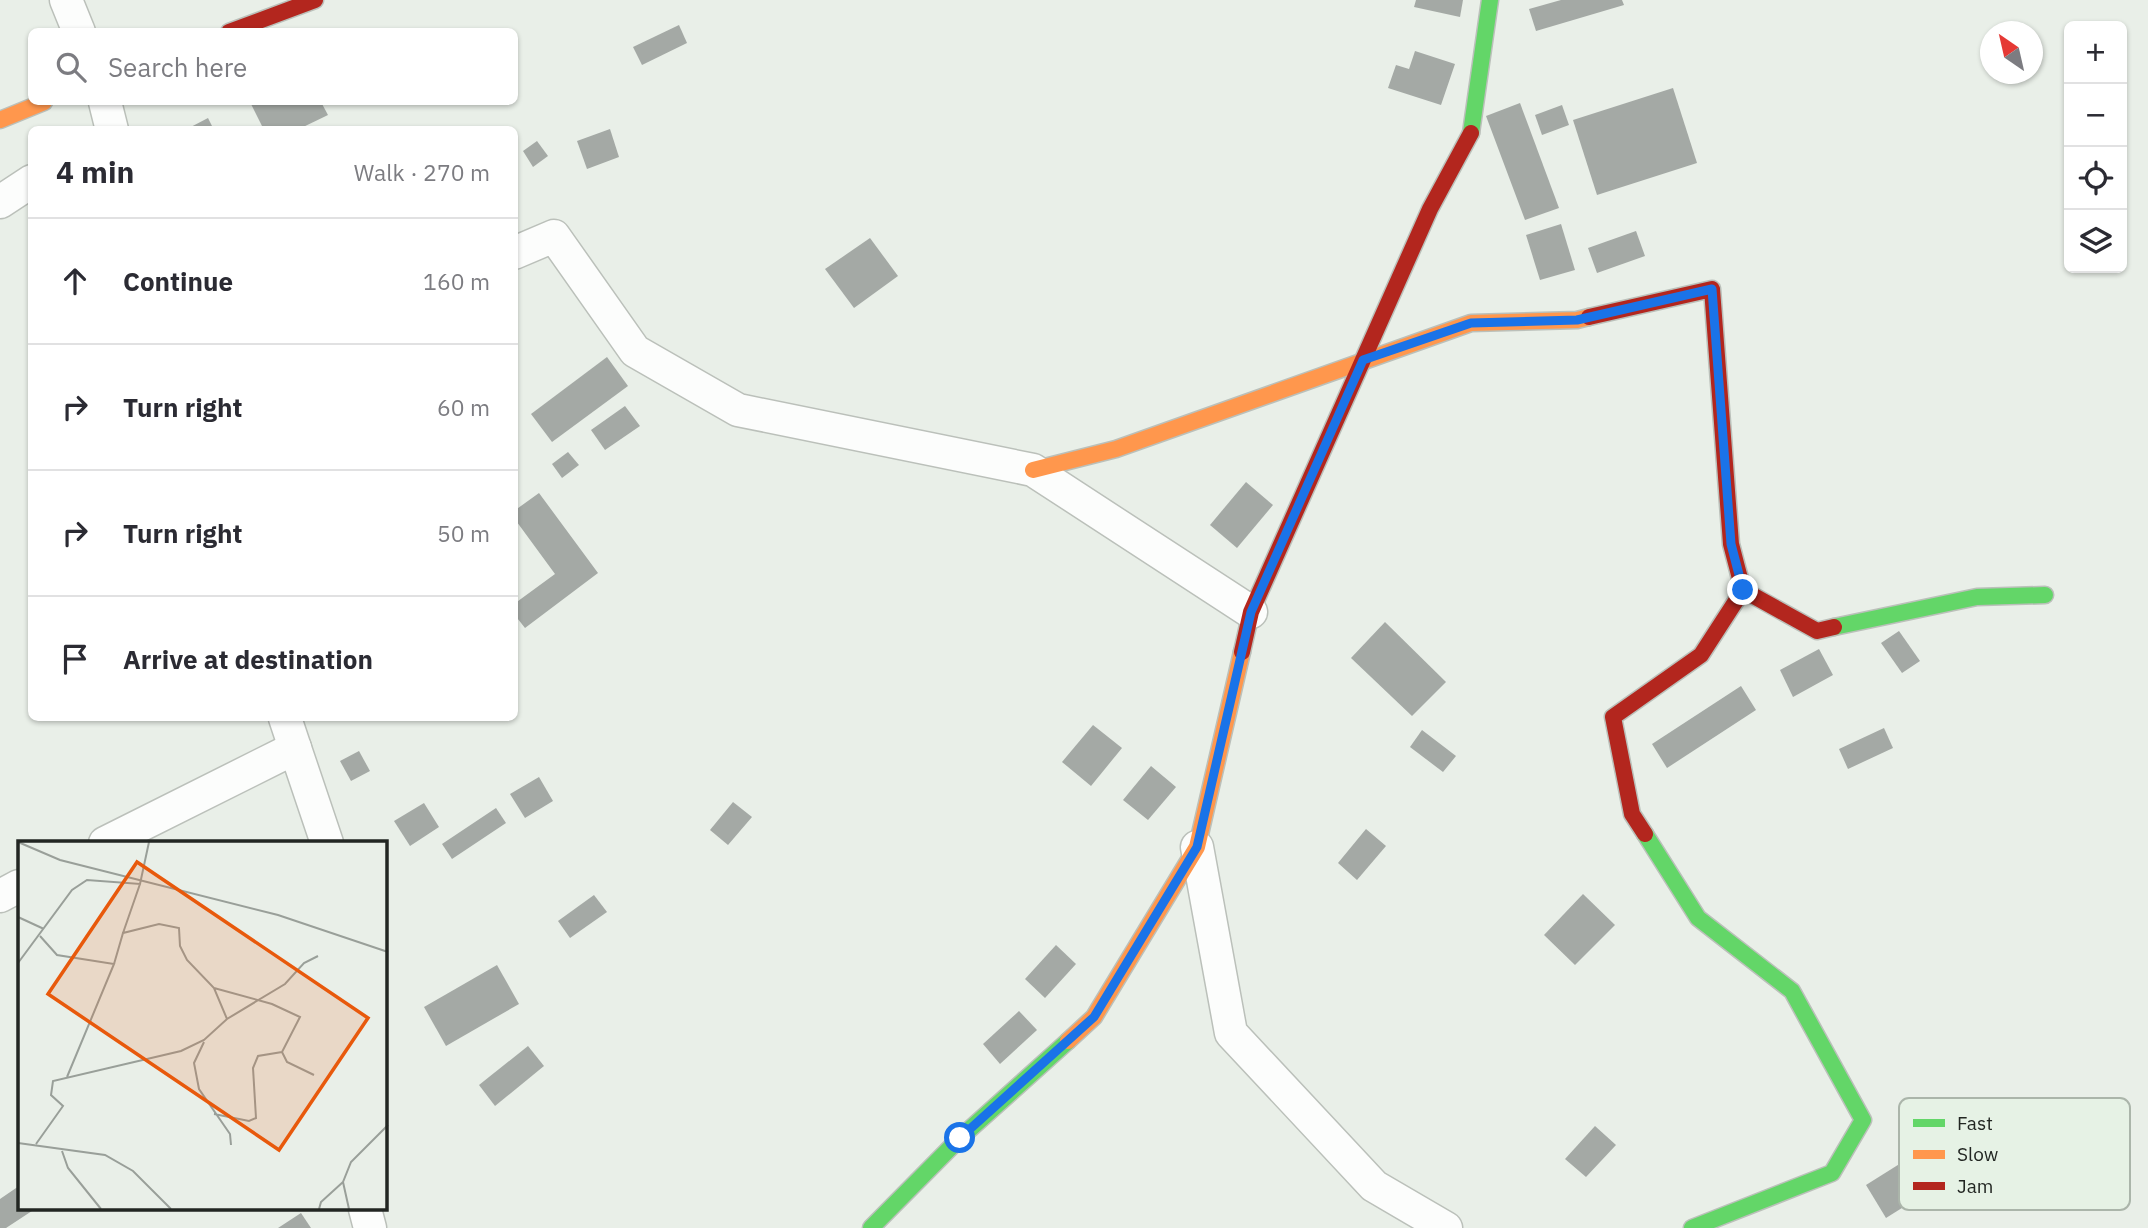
<!DOCTYPE html>
<meta charset="utf-8">
<style>
body{margin:0;font-family:"IBM Plex Sans",sans-serif;background:#f2f2f3;color:#2b2b33}
.controls{position:absolute;right:21px;top:21px;display:grid;overflow:hidden;border-radius:10px;box-shadow:0 2px 5px #0004}
.controls button{width:63px;height:63px;display:grid;place-items:center;padding:0;border:0;border-bottom:2px solid #e1e1e2;background:#fff;color:#2b2b33;font:35px sans-serif}
.compass{position:absolute;left:1980px;top:21px;width:63px;height:63px;border-radius:50%;background:#fff;box-shadow:0 2px 5px #0004;rotate:326deg}
.stop{position:absolute;width:21px;height:21px;margin:-16px;border:5px solid #1a73e8;border-radius:50%;background:#fff}
.stop.end{background:#1a73e8;border-color:#fff;box-shadow:0 2px 7px #0008}
.list{margin:0;padding:0;list-style:none}
h2{display:flex;justify-content:space-between;align-items:center;height:91px;margin:0;padding:0 28px;font-size:30px}
h2 small{font-size:23px;font-weight:400;color:#7c7c81}
.list li{display:grid;grid-template-columns:46px 1fr auto;gap:21px;align-items:center;box-sizing:border-box;height:126px;padding:0 28px;border-top:2px solid #e1e1e2}
.list b{display:block;font-size:26px;white-space:nowrap}
.list em{font-size:23px;font-style:normal;color:#7c7c81}
.icon{flex:none;width:38px;height:38px;fill:none;stroke:currentColor;stroke-width:2;stroke-linecap:round;stroke-linejoin:round}
.map{position:relative;flex:none;width:2148px;height:1228px;overflow:hidden}
.search{position:absolute;background:#fff;box-shadow:0 2px 5px #0004;left:28px;top:28px;width:490px;height:77px;display:flex;align-items:center;gap:18px;box-sizing:border-box;padding:0 24px;border-radius:10px;color:#7c7c81;font-size:26px}
.panel{position:absolute;background:#fff;box-shadow:0 2px 5px #0004;left:28px;top:126px;width:490px;height:595px;border-radius:10px}
.map>svg:first-child{display:block}
.building{fill:#a4a9a5}
.lines{fill:none;stroke-linecap:round;stroke-linejoin:round}
.street-casing{stroke:#bbc0ba;stroke-width:35}
.fast-casing{stroke:#bbc0ba;stroke-width:19}
.slow-casing{stroke:#bbc0ba;stroke-width:19}
.jam-casing{stroke:#bbc0ba;stroke-width:19}
.street{stroke:#fcfdfc;stroke-width:32}
.fast{stroke:#63d668;stroke-width:16}
.slow{stroke:#ff974d;stroke-width:16}
.jam{stroke:#b3261e;stroke-width:16}
.route{stroke:#1a73e8;stroke-width:9}
.inset-road{fill:none;stroke:#999f99;stroke-width:2}
.view{fill:#e8590c;fill-opacity:0.15;stroke:#e8590c;stroke-width:3.5}
.inset-edge{fill:none;stroke:#222622;stroke-width:3.5}
.key{fill:#e6f2e5;stroke:#abb5aa;stroke-width:2}
.key-label{font-size:19px;fill:#222622}
</style>
<div class="map">
<svg width="2148" height="1228" viewBox="0 0 2148 1228">
<rect width="100%" height="100%" fill="#e9efe8"/>
<g class="building">
<path d="M1416,0H1463L1460,17L1414,7Z"/>
<path d="M1561,0H1622L1624,5L1536,31L1529,9Z"/>
<path d="M679,25L687,43L642,65L633,47Z"/>
<path d="M1415,51L1455,64L1441,105L1388,88L1396,65L1409,69Z"/>
<path d="M1673,88L1697,163L1597,195L1573,120Z"/>
<path d="M250,102H321L328,115L297,130H264Z"/>
<path d="M1520,103L1559,208L1525,220L1486,116Z"/>
<path d="M1562,105L1569,125L1542,135L1535,115Z"/>
<path d="M208,118L214,130H185Z"/>
<path d="M610,129L619,157L587,169L577,141Z"/>
<path d="M537,141L548,156L533,167L523,151Z"/>
<path d="M1561,224L1575,270L1540,280L1526,235Z"/>
<path d="M1636,231L1645,256L1597,273L1588,248Z"/>
<path d="M870,238L898,276L854,308L825,269Z"/>
<path d="M607,357L628,386L552,442L531,414Z"/>
<path d="M625,406L640,426L605,450L591,430Z"/>
<path d="M568,452L579,465L562,478L552,464Z"/>
<path d="M1246,482L1273,505L1237,548L1210,525Z"/>
<path d="M539,493L598,573L525,628L514,614V604L555,574L514,518V511Z"/>
<path d="M1385,622L1446,682L1412,716L1351,658Z"/>
<path d="M1899,631L1920,661L1902,673L1881,643Z"/>
<path d="M1819,649L1833,675L1793,697L1780,670Z"/>
<path d="M1741,686L1756,710L1667,768L1652,744Z"/>
<path d="M1093,725L1122,748L1091,786L1062,762Z"/>
<path d="M1884,728L1893,748L1848,769L1839,749Z"/>
<path d="M1422,730L1456,756L1443,772L1410,747Z"/>
<path d="M359,751L370,771L351,781L340,761Z"/>
<path d="M1151,766L1176,787L1148,820L1123,800Z"/>
<path d="M539,777L553,801L525,818L510,794Z"/>
<path d="M733,802L752,817L728,845L710,830Z"/>
<path d="M424,803L439,827L410,846L394,821Z"/>
<path d="M496,808L506,823L452,859L442,844Z"/>
<path d="M1366,829L1386,846L1357,880L1338,863Z"/>
<path d="M1583,894L1615,925L1575,965L1544,935Z"/>
<path d="M594,895L607,912L570,938L558,921Z"/>
<path d="M1056,945L1076,964L1045,998L1025,979Z"/>
<path d="M497,965L519,1004L446,1046L424,1007Z"/>
<path d="M1019,1011L1037,1030L1000,1064L983,1044Z"/>
<path d="M528,1046L544,1066L495,1106L479,1085Z"/>
<path d="M1595,1126L1616,1145L1586,1177L1565,1159Z"/>
<path d="M1909,1158L1929,1191L1886,1218L1866,1185Z"/>
<path d="M19,1186V1209H35L6,1228H0V1199Z"/>
<path d="M301,1213L311,1228H278Z"/>
</g>
<g class="lines">
<defs>
<g id="street">
<path d="M66,0L79,32"/>
<path d="M105,102L112,130"/>
<path d="M0,202L32,181"/>
<path d="M514,253L554,236L635,351L738,410L1033,470L1251,612"/>
<path d="M285,718L295,748"/>
<path d="M105,843L295,748L327,843"/>
<path d="M1197,847L1231,1033L1374,1186L1446,1228"/>
<path d="M0,896L19,886"/>
<path d="M365,1209L370,1228"/>
</g>
<g id="fast">
<path d="M1471,133L1490,0"/>
<path d="M1834,627L1977,597L2045,595"/>
<path d="M1645,834L1698,918L1792,991L1863,1120L1832,1173L1692,1228"/>
<path d="M871,1228L960,1138L1068,1041"/>
</g>
<g id="slow">
<path d="M0,120L44,102"/>
<path d="M1033,470L1116,449L1471,323L1577,320L1589,317"/>
<path d="M1068,1041L1094,1017L1197,847L1242,652"/>
</g>
<g id="jam">
<path d="M229,32L315,0"/>
<path d="M1589,317L1712,289L1731,544L1743,590L1817,631L1834,627"/>
<path d="M1242,652L1251,612L1430,209L1471,133"/>
<path d="M1645,834L1632,814L1613,717L1701,655L1743,590"/>
</g>
</defs>
<use href="#street" class="street-casing"/>
<use href="#fast" class="fast-casing"/>
<use href="#slow" class="slow-casing"/>
<use href="#jam" class="jam-casing"/>
<use href="#street" class="street"/>
<use href="#fast" class="fast"/>
<use href="#slow" class="slow"/>
<use href="#jam" class="jam"/>
</g>
<g class="lines">
<path class="route" d="M960,1138L1094,1017L1197,847L1251,612L1363,360L1471,323L1577,320L1712,289L1731,544L1743,590"/>
</g>
<g transform="translate(18 841)">
<rect width="369" height="369" fill="#e9efe8"/>
<path class="inset-road" d="M0,1L42,19L260,74L370,111M122,43L105,92L141,83L161,87L162,105L169,119L196,147L209,178M0,76L26,88M22,95L39,114L96,123L49,236M0,122L54,49L69,39L122,43L131,1M96,123L105,92M196,147L254,163L282,176L264,211L269,221L296,234M186,201L176,222L181,248L212,293L213,304M196,273L231,280L238,277L235,227L240,215L264,211M0,302L87,314L115,330L153,368M18,303L45,265L33,254L35,240L163,210L186,199L209,178L267,143L286,122L300,115M44,310L50,327L83,368M301,368L303,361L325,341M331,368L325,341L333,321L370,284"/>
<path class="view" d="M119,21L350,177L261,309L30,153Z"/>
<rect width="369" height="369" class="inset-edge"/>
</g>
<rect x="1899" y="1098" width="231" height="112" rx="10" class="key"/>
<rect x="1913" y="1119" width="32" height="8" fill="#63d668"/>
<rect x="1913" y="1150" width="32" height="9" fill="#ff974d"/>
<rect x="1913" y="1182" width="32" height="8" fill="#b3261e"/>
<g class="key-label">
<text x="1957" y="1130">Fast</text>
<text x="1957" y="1161">Slow</text>
<text x="1957" y="1193">Jam</text>
</g>
</svg>
<div class="controls">
<button>+</button>
<button>−</button>
<button><svg class="icon" aria-label="locate" viewBox="0 0 24 24"><circle cx="12" cy="12" r="6"/><path d="M12 2v4M12 18v4M2 12h4M18 12h4"/></svg></button>
<button><svg class="icon" aria-label="layers" viewBox="0 0 24 24"><path d="M12 4l9 5-9 5-9-5zM3 14l9 5 9-5"/></svg></button>
</div>
<svg class="compass" viewBox="-18 -18 36 36"><path d="M0-13l5 13h-10z" fill="#e53935"/><path d="M0 13l5-13h-10z" fill="#7c7c81"/></svg>
<div class="stop" style="left:960px;top:1138px"></div>
<div class="stop end" style="left:1743px;top:590px"></div>
<div class="search"><svg class="icon" aria-label="search" viewBox="0 0 24 24"><circle cx="10" cy="10" r="6"/><path d="M15 15l6 6"/></svg>Search here</div>
<section class="panel">
<h2>4 min<small>Walk · 270 m</small></h2>
<ul class="list">
<li><svg class="icon" aria-label="ahead" viewBox="0 0 24 24"><path d="M12 20V5M6 11l6-6 6 6"/></svg><div><b>Continue</b></div><em>160 m</em></li>
<li><svg class="icon" aria-label="right" viewBox="0 0 24 24"><path d="M7 20v-9h11M14 6l5 5-5 5"/></svg><div><b>Turn right</b></div><em>60 m</em></li>
<li><svg class="icon" aria-label="right" viewBox="0 0 24 24"><path d="M7 20v-9h11M14 6l5 5-5 5"/></svg><div><b>Turn right</b></div><em>50 m</em></li>
<li><svg class="icon" aria-label="arrive" viewBox="0 0 24 24"><path d="M6 21V4h12l-3 4 3 4H6"/></svg><div><b>Arrive at destination</b></div></li>
</ul>
</section>
</div>
